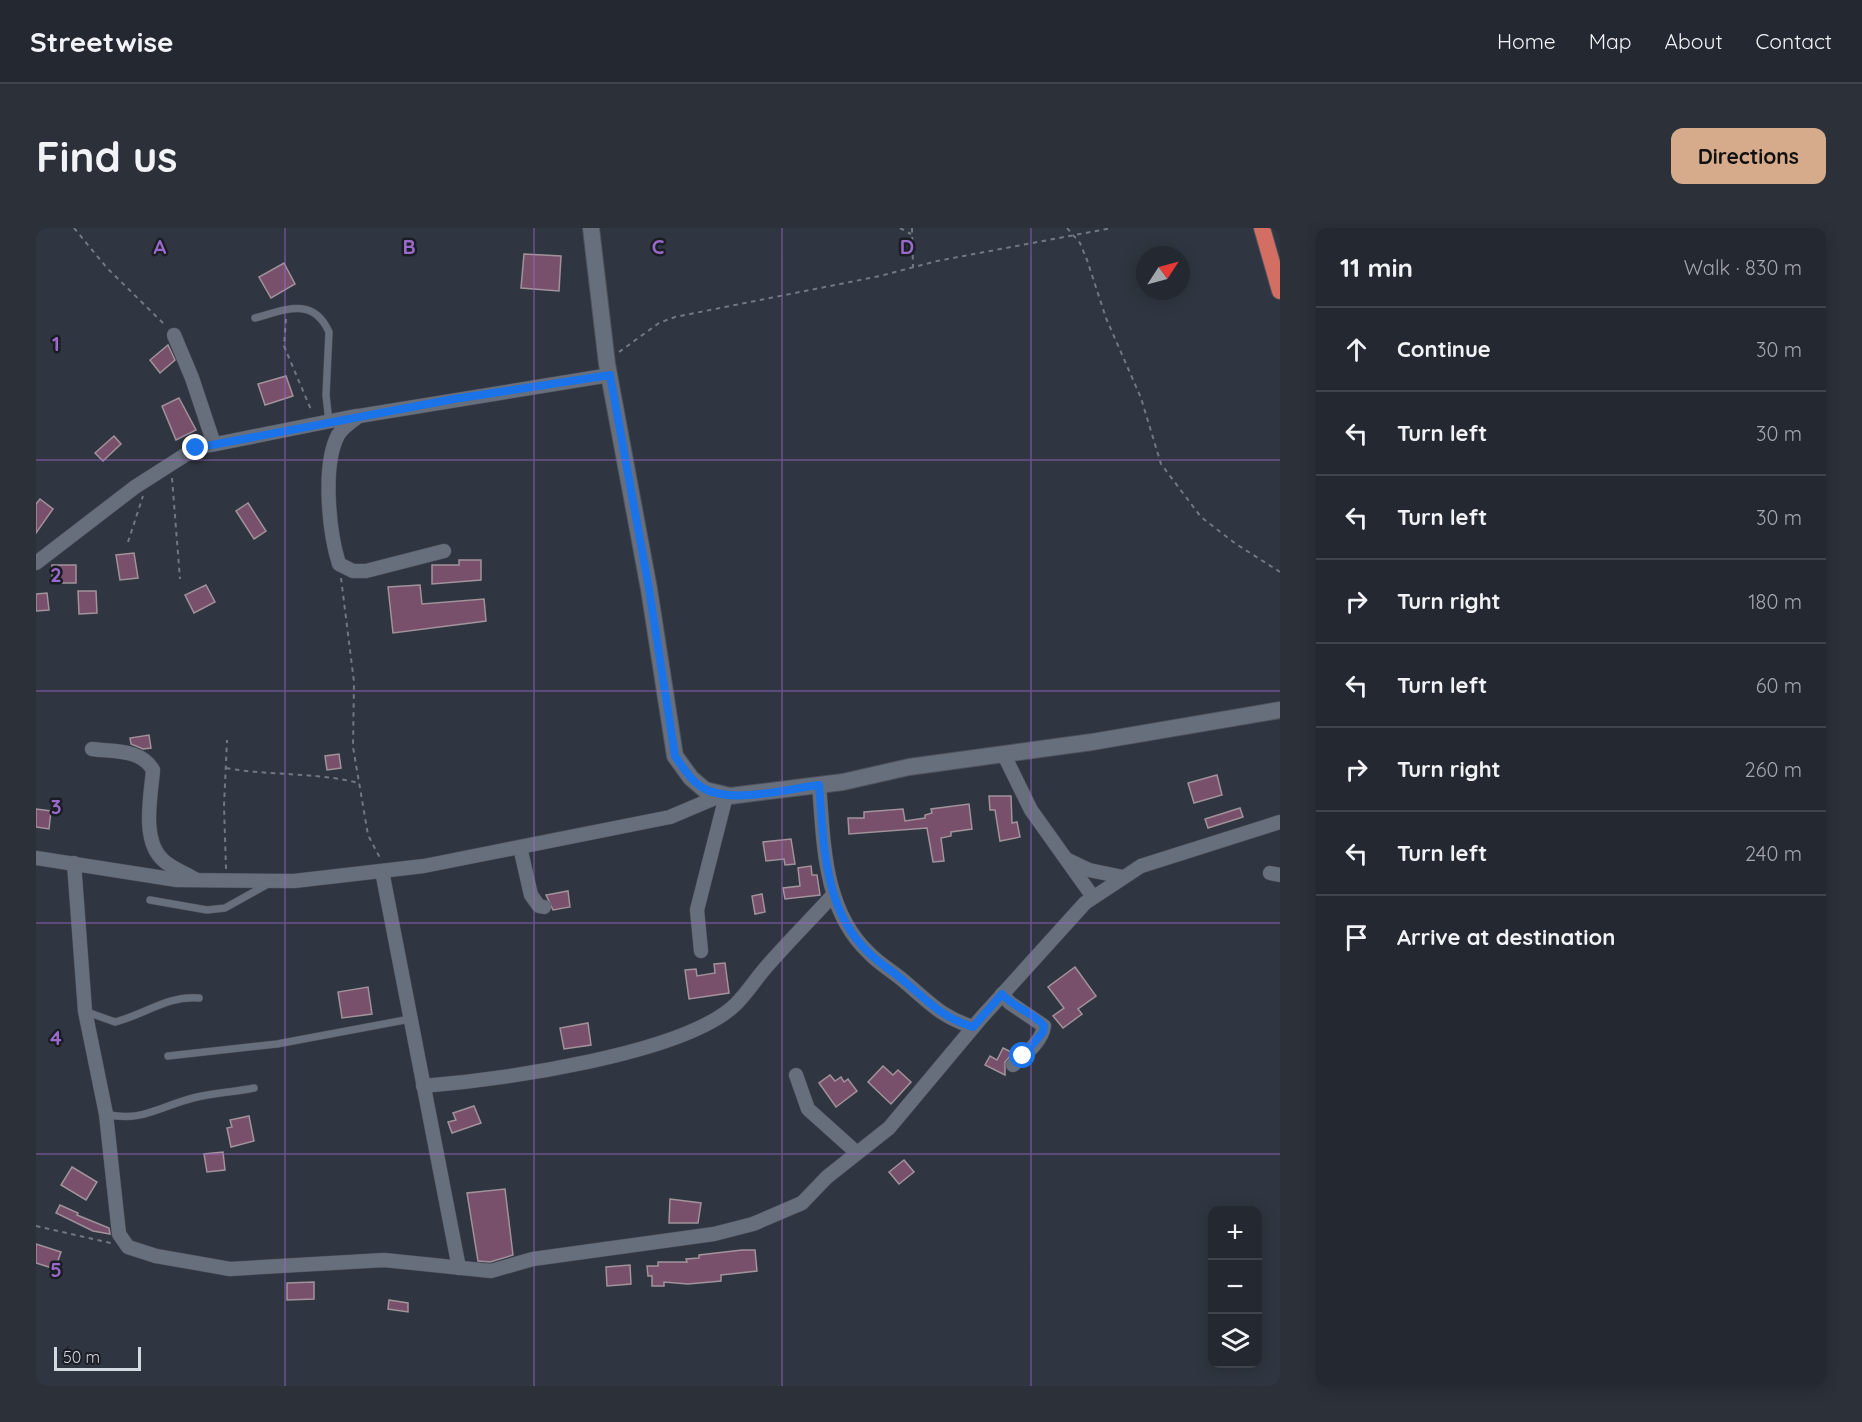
<!DOCTYPE html>
<meta charset="utf-8">
<style>
body{margin:0;font-family:Quicksand,sans-serif;background:#2c3039;color:#f1f3f6}
.controls{position:absolute;right:18px;bottom:18px;display:grid;overflow:hidden;border-radius:12px;box-shadow:0 3px 15px #0003}
.controls button{width:54px;height:54px;display:grid;place-items:center;padding:0;border:0;border-bottom:2px solid #41444d;background:#242831;color:#f1f3f6;font:30px sans-serif}
.compass{position:absolute;left:1100px;top:18px;width:54px;height:54px;border-radius:50%;background:#242831;box-shadow:0 3px 15px #0003;rotate:54deg}
.scale{position:absolute;left:18px;bottom:15px;width:87px;box-sizing:border-box;padding-left:6px;border:3px solid #d5d9e1;border-top:0;font-size:16px;line-height:21px;white-space:nowrap;color:#d5d9e1;-webkit-text-stroke:4px #1a1d23;paint-order:stroke}
.stop{position:absolute;width:18px;height:18px;margin:-14px;border:4px solid #1a73e8;border-radius:50%;background:#fff}
.stop.end{background:#1a73e8;border-color:#fff;box-shadow:0 2px 6px #0008}
.list{margin:0;padding:0;list-style:none}
h2{display:flex;justify-content:space-between;align-items:center;height:78px;margin:0;padding:0 24px;font-size:26px}
h2 small{font-size:20px;font-weight:400;color:#a3a6ab}
.list li{display:grid;grid-template-columns:39px 1fr auto;gap:18px;align-items:center;box-sizing:border-box;height:84px;padding:0 24px;border-top:2px solid #41444d}
.list b{display:block;font-size:22px;white-space:nowrap}
.list em{font-size:20px;font-style:normal;color:#a3a6ab}
.icon{flex:none;width:33px;height:33px;fill:none;stroke:currentColor;stroke-width:2;stroke-linecap:round;stroke-linejoin:round}
.map{position:relative;flex:none;width:1244px;height:1158px;overflow:hidden;border-radius:12px}
header{display:flex;align-items:center;gap:36px;box-sizing:border-box;height:84px;padding:0 30px;background:#242831;border-bottom:2px solid #41444d}
header strong{font-size:28px}
nav{display:flex;gap:33px;margin-inline-start:auto;font-size:21px}
.intro{display:flex;align-items:center;justify-content:space-between;box-sizing:border-box;height:144px;padding:0 36px}
h1{margin:0;font-size:42px}
.button{padding:15px 27px;border-radius:12px;background:#d6ab8b;color:#111;font-size:21px;font-weight:700}
main{display:flex;gap:36px;padding:0 36px}
aside{flex:1;background:#242831;border-radius:12px;box-shadow:0 3px 15px #0003}
.map>svg:first-child{display:block}
.building{fill:#78506c;stroke:#a1929c;stroke-width:1.5}
.lines{fill:none;stroke-linecap:round;stroke-linejoin:round}
.service-casing{stroke:#4d525c;stroke-width:8}
.minor-casing{stroke:#4d525c;stroke-width:15}
.tertiary-casing{stroke:#4d525c;stroke-width:18}
.trunk-casing{stroke:#4d525c;stroke-width:18}
.path{stroke:#727881;stroke-width:2;stroke-dasharray:4.5 4.5;stroke-linecap:butt}
.service{stroke:#686f7c;stroke-width:7}
.minor{stroke:#686f7c;stroke-width:14}
.tertiary{stroke:#686f7c;stroke-width:16}
.trunk{stroke:#d26e62;stroke-width:16}
.route{stroke:#1a73e8;stroke-width:8}
.grid{fill:none;stroke:#9a69cb;stroke-width:1.5;stroke-opacity:0.55}
.grid-label{font-size:20px;text-anchor:middle;font-weight:bold;fill:#9a69cb;stroke:#1a1d23;stroke-width:5;stroke-linejoin:round;paint-order:stroke}
</style>
<header>
<strong>Streetwise</strong>
<nav><a>Home</a><a>Map</a><a>About</a><a>Contact</a></nav>
</header>
<div class="intro"><h1>Find us</h1><a class="button">Directions</a></div>
<main>
<div class="map">
<svg width="1244" height="1158" viewBox="0 0 1244 1158">
<rect width="100%" height="100%" fill="#303641"/>
<g class="building">
<path d="M488,26L525,28L523,63L485,60Z"/>
<path d="M248,35L259,56L235,70L223,49Z"/>
<path d="M132,117L139,132L124,145L114,132Z"/>
<path d="M250,148L257,168L229,177L222,156Z"/>
<path d="M143,170L160,202L140,212L126,178Z"/>
<path d="M78,208L85,216L67,233L59,225Z"/>
<path d="M4,271L17,281L0,305V276Z"/>
<path d="M212,275L230,303L218,311L200,283Z"/>
<path d="M98,325L102,350L84,352L80,327Z"/>
<path d="M423,332H445V352L396,356V337H423Z"/>
<rect x="16" y="337" width="24" height="18"/>
<path d="M170,357L179,374L158,385L149,367Z"/>
<path d="M384,357L386,376L448,371L450,393L357,405L352,359Z"/>
<path d="M42,363H60L61,385L43,386Z"/>
<path d="M11,365L13,382L0,383V366Z"/>
<path d="M113,507L115,520L107,521L95,516L94,510Z"/>
<path d="M303,526L305,540L291,542L289,528Z"/>
<path d="M1181,547L1186,567L1158,575L1152,555Z"/>
<path d="M953,568H975L976,595L981,594L984,609L964,613L959,582H954Z"/>
<path d="M933,576L936,601L915,604V608L905,610L908,633L897,634L891,600L813,606L812,590H828V584L867,581L869,593L889,590V587L896,585L895,581Z"/>
<path d="M1204,580L1207,589L1172,600L1169,591Z"/>
<path d="M0,581L15,583L13,601L0,599Z"/>
<path d="M755,611L759,636L749,637L748,631L730,633L727,614Z"/>
<path d="M775,638L776,647H781L784,667L749,671L747,660L764,658L762,640Z"/>
<path d="M532,663L534,679L517,682L510,667Z"/>
<path d="M726,666L729,684L719,686L716,668Z"/>
<path d="M689,735L693,765L653,771L649,742L660,741L661,748L679,745L678,736Z"/>
<path d="M1039,739L1060,768L1042,781L1046,786L1027,800L1017,788L1028,780L1012,759Z"/>
<path d="M332,759L336,786L306,790L302,764Z"/>
<path d="M552,795L555,817L528,821L524,800Z"/>
<path d="M967,820L977,825L969,834V847L949,837L954,828L961,832Z"/>
<path d="M847,838L857,847L862,842L875,854L855,876L832,854Z"/>
<path d="M794,847L799,853L805,849L808,854L812,851L821,863L800,879L783,855Z"/>
<path d="M438,878L445,895L416,905L412,894L420,892L417,885Z"/>
<path d="M213,888L218,913L195,919L191,900L196,899L194,892Z"/>
<path d="M187,924L189,942L171,944L168,926Z"/>
<path d="M868,932L878,944L863,956L853,944Z"/>
<path d="M36,939L61,954L50,972L25,957Z"/>
<path d="M469,961L477,1027L454,1034L442,1033L431,965Z"/>
<path d="M634,971L665,975L662,995H633Z"/>
<path d="M24,977L42,985L41,987L73,1000L74,1006L57,1003L20,985Z"/>
<path d="M0,1016L25,1024L19,1041L0,1035Z"/>
<path d="M706,1022H719L721,1043L685,1047V1053L652,1056L628,1054V1058H616V1048H612L611,1038H622V1034H651L650,1031L663,1030V1027Z"/>
<path d="M594,1037L595,1056L571,1058L570,1039Z"/>
<path d="M278,1054V1071L251,1072V1055Z"/>
<path d="M353,1072L372,1075V1084L352,1081Z"/>
</g>
<g class="lines">
<defs>
<g id="service">
<path d="M219,90C249,82 277,68 293,104L290,167L293,194"/>
<path d="M114,672L171,682L189,680L232,656"/>
<path d="M51,784L79,794C108,787 132,767 163,770"/>
<path d="M132,828L241,816L374,791"/>
<path d="M70,886C104,895 125,878 157,870C177,865 198,864 218,860"/>
</g>
<g id="minor">
<path d="M138,107L156,150L178,216"/>
<path d="M408,323L330,343H317L303,336C293,304 286,238 302,207C306,200 316,193 323,188L574,147"/>
<path d="M0,335L99,259L160,220L320,188"/>
<path d="M56,521C79,524 105,521 117,542C115,568 105,612 127,632C135,640 149,645 159,651"/>
<path d="M968,527L995,582L1057,669"/>
<path d="M783,557C788,615 787,682 833,725C843,736 858,744 869,754C893,774 905,789 937,799"/>
<path d="M484,619L495,667L503,678L508,679"/>
<path d="M0,630L141,652L258,653L388,638L634,589L686,567"/>
<path d="M1032,632L1053,642L1087,649"/>
<path d="M38,635L49,783L70,886L83,1006L92,1019L120,1028L194,1041L348,1032L455,1043L497,1031L678,1006L717,996L766,975L791,949L853,900L945,790L1049,675L1105,638L1244,594"/>
<path d="M346,643L423,1040"/>
<path d="M1234,645L1244,647"/>
<path d="M665,723L661,682L690,568"/>
<path d="M966,766L974,775L1008,798C1006,814 988,827 977,837"/>
<path d="M760,847L772,881L821,925"/>
<path d="M387,858C461,852 648,827 700,776C712,764 721,749 732,737C753,713 776,690 797,667"/>
</g>
<path id="tertiary" d="M555,0L571,136L613,361L639,528L655,550L669,562L694,568L807,554L873,539L1056,514L1244,482"/>
<path id="trunk" d="M1226,0L1244,63"/>
</defs>
<use href="#service" class="service-casing"/>
<use href="#minor" class="minor-casing"/>
<use href="#tertiary" class="tertiary-casing"/>
<use href="#trunk" class="trunk-casing"/>
<g class="path">
<path d="M38,0L71,40L130,98"/>
<path d="M864,0L875,6"/>
<path d="M876,0L877,39"/>
<path d="M1031,0L1044,15L1051,32L1070,90L1105,170L1125,236L1165,289L1200,316L1244,344"/>
<path d="M250,91L248,118L276,184"/>
<path d="M583,124L623,95L639,89L844,48L901,33L1076,0"/>
<path d="M136,250L144,351"/>
<path d="M92,314L107,268"/>
<path d="M305,350L318,454L317,519L332,607L344,630"/>
<path d="M190,540C234,548 280,544 323,555"/>
<path d="M190,641L188,578L191,512"/>
<path d="M0,998L75,1015"/>
</g>
<use href="#service" class="service"/>
<use href="#minor" class="minor"/>
<use href="#tertiary" class="tertiary"/>
<use href="#trunk" class="trunk"/>
</g>
<g class="lines">
<path class="route" d="M160,220L418,171L574,147L613,361L639,528C648,541 657,556 671,562C699,575 752,561 783,557C788,615 787,682 833,725C844,736 858,744 869,754C893,774 905,789 937,799L966,766C978,780 997,784 1008,798L1007,804L987,828"/>
</g>
<path class="grid" d="M249,0V1158M498,0V1158M746,0V1158M995,0V1158M0,232H1244M0,463H1244M0,695H1244M0,926H1244"/>
<g class="grid-label">
<text x="124" y="26">A</text>
<text x="373" y="26">B</text>
<text x="622" y="26">C</text>
<text x="871" y="26">D</text>
<text x="20" y="123">1</text>
<text x="20" y="354">2</text>
<text x="20" y="586">3</text>
<text x="20" y="817">4</text>
<text x="20" y="1049">5</text>
</g>
</svg>
<div class="controls">
<button>+</button>
<button>−</button>
<button><svg class="icon" aria-label="layers" viewBox="0 0 24 24"><path d="M12 4l9 5-9 5-9-5zM3 14l9 5 9-5"/></svg></button>
</div>
<svg class="compass" viewBox="-18 -18 36 36"><path d="M0-13l5 13h-10z" fill="#e53935"/><path d="M0 13l5-13h-10z" fill="#a3a6ab"/></svg>
<div class="scale">50 m</div>
<div class="stop" style="left:987px;top:828px"></div>
<div class="stop end" style="left:160px;top:220px"></div>
</div>
<aside>
<h2>11 min<small>Walk · 830 m</small></h2>
<ul class="list">
<li><svg class="icon" aria-label="ahead" viewBox="0 0 24 24"><path d="M12 20V5M6 11l6-6 6 6"/></svg><div><b>Continue</b></div><em>30 m</em></li>
<li><svg class="icon" aria-label="left" viewBox="0 0 24 24"><path d="M17 20v-9H6M10 6l-5 5 5 5"/></svg><div><b>Turn left</b></div><em>30 m</em></li>
<li><svg class="icon" aria-label="left" viewBox="0 0 24 24"><path d="M17 20v-9H6M10 6l-5 5 5 5"/></svg><div><b>Turn left</b></div><em>30 m</em></li>
<li><svg class="icon" aria-label="right" viewBox="0 0 24 24"><path d="M7 20v-9h11M14 6l5 5-5 5"/></svg><div><b>Turn right</b></div><em>180 m</em></li>
<li><svg class="icon" aria-label="left" viewBox="0 0 24 24"><path d="M17 20v-9H6M10 6l-5 5 5 5"/></svg><div><b>Turn left</b></div><em>60 m</em></li>
<li><svg class="icon" aria-label="right" viewBox="0 0 24 24"><path d="M7 20v-9h11M14 6l5 5-5 5"/></svg><div><b>Turn right</b></div><em>260 m</em></li>
<li><svg class="icon" aria-label="left" viewBox="0 0 24 24"><path d="M17 20v-9H6M10 6l-5 5 5 5"/></svg><div><b>Turn left</b></div><em>240 m</em></li>
<li><svg class="icon" aria-label="arrive" viewBox="0 0 24 24"><path d="M6 21V4h12l-3 4 3 4H6"/></svg><div><b>Arrive at destination</b></div></li>
</ul>
</aside>
</main>
